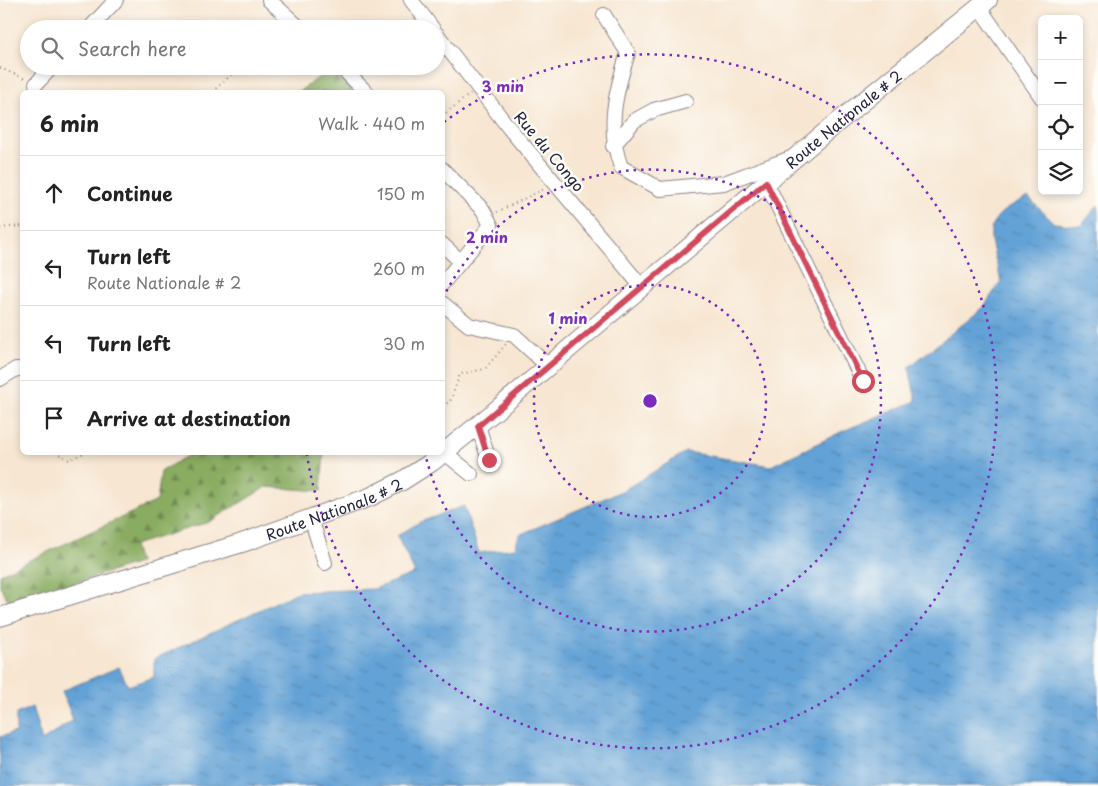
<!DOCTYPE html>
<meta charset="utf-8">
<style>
body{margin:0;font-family:"Playpen Sans",sans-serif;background:#f6f6f6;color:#222}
.controls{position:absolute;right:15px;top:15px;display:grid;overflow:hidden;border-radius:8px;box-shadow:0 2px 8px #0003}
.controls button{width:45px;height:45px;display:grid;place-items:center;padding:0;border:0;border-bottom:1px solid #e0e0e0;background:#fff;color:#222;font:25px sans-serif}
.stop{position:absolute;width:15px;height:15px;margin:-11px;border:4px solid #d1495b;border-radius:50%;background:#fff}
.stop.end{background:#d1495b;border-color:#fff;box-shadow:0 1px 5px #0008}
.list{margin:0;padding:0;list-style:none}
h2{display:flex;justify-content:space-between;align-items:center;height:65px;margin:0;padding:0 20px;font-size:21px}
h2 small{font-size:16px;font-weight:400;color:#767676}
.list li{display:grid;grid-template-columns:32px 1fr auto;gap:15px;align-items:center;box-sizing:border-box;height:75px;padding:0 20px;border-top:1px solid #e0e0e0}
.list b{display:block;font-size:19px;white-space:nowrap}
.list p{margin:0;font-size:16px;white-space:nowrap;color:#767676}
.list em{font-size:16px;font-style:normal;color:#767676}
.icon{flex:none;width:28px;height:28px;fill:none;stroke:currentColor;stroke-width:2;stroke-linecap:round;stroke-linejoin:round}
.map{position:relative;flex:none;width:1098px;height:786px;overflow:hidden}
.search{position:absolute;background:#fff;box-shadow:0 2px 8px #0003;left:20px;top:20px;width:425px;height:55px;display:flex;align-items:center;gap:12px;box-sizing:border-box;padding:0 18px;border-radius:28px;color:#767676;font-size:19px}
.panel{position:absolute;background:#fff;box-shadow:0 2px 8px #0003;left:20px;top:90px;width:425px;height:365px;border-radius:8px}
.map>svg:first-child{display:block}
.forest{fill:url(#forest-firs);stroke:#56674e}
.water{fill:url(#water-ripples);stroke:#436288}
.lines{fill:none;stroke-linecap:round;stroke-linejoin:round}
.minor-casing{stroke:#8c8486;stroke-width:16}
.major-casing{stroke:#8c8486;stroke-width:20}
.path{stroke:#8c8486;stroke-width:2;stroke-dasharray:1 4;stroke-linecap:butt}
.minor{stroke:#fff;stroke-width:14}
.major{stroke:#fff;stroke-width:18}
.route{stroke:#d1495b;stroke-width:6}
.ring{fill:none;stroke:#7b2cbf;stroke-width:2.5;stroke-dasharray:2.5 5}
.labels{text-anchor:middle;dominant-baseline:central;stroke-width:5;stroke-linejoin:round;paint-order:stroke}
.street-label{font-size:15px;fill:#22223b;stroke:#fdfcf7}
.centre{fill:#7b2cbf;stroke:#fdfcf7;stroke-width:2.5}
.ring-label{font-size:15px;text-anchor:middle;font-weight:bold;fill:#7b2cbf;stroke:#fdfcf7;stroke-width:5;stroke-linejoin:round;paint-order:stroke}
</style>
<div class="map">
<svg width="1098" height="786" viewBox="0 0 1098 786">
<defs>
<pattern id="forest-firs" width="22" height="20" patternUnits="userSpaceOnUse" patternTransform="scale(1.25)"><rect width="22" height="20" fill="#89ac61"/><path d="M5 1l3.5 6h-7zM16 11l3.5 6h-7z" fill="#708c51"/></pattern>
<pattern id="water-ripples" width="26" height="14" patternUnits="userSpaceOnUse" patternTransform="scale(1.25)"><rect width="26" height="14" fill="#64a2d6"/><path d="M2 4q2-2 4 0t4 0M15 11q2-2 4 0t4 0" fill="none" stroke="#5284af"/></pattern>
</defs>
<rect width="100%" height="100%" fill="#fdfcf7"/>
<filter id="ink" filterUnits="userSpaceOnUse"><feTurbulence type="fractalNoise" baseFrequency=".02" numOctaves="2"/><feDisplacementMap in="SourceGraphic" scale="10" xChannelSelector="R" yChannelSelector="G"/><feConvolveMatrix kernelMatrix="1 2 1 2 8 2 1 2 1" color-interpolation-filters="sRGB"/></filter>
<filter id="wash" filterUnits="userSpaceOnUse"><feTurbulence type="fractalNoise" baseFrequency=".0096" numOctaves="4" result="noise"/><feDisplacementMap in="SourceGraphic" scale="20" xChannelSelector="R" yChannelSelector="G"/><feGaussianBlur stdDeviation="1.12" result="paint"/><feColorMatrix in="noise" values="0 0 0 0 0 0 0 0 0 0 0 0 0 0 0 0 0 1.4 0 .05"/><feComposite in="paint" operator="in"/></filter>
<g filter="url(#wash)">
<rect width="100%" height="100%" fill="#f7e6d1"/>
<g class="forest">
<path d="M331,69L355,92H298Z"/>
<path d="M192,453H324L321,491L266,487L209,522L134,545L139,563L10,603L0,586V574L157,501L161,471Z"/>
</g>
<path class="water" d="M1028,197L1054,223L1081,226L1098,205V786H0V737L16,732V714L32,707L42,741L73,720L62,691L119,667L128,686L154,677V659L298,592L374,589L415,573L397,536L420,522L464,506L479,553L515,548L519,535L624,490L686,452L771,466L843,431L916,401L909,367L983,308L1001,281C990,234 977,221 1028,197Z"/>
</g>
<g filter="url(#ink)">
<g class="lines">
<defs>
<g id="minor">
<path d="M269,0L301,29"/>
<path d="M411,0L433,29"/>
<path d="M979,7L1042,98"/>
<path d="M604,15L628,53C616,91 606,127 621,167L660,189L724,183L791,158"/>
<path d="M89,29L116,0"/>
<path d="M436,33L509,128L642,287"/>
<path d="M340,66L366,92"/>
<path d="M36,84L53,66"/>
<path d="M613,146L634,121L654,110L686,101"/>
<path d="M442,169L483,210L491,225L442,284"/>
<path d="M766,182L863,381"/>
<path d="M442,244L460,261"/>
<path d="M442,303L469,325L514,335L548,366"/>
<path d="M0,379L16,369H22"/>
<path d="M478,426L489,460"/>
<path d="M444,452L471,474"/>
<path d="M311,518L325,563"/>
</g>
<g id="major">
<path id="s1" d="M0,617L242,543L370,497L402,481L432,462L494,412L822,135L988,0"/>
</g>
</defs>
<use href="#minor" class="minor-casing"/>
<use href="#major" class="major-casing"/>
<g class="path">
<path d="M407,29L419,27"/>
<path d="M0,68L26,79"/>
<path d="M212,92L241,66"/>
<path d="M442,116L470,94"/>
<path d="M497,212L544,189"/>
<path d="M0,228L22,226"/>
<path d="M442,405L450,402L460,374L485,369L506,344"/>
<path d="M55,452L69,460L86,452"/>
</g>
<use href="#minor" class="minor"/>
<use href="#major" class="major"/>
</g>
</g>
<g class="lines" filter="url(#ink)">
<path class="route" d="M489,460L478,426L766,182L863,381"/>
</g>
<g class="ring">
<circle cx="650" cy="401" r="116"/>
<path d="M443 298A231 231 0 1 1 425 453"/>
<path d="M444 122A347 347 0 1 1 307 455"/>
</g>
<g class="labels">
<g class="street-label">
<text stroke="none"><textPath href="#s1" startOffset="996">Route Nationale # 2</textPath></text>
<text transform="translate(550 151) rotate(50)">Rue du Congo</text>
<text stroke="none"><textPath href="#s1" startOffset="351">Route Nationale # 2</textPath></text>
</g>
</g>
<circle cx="650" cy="401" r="8" class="centre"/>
<g class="ring-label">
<text x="503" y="92">3 min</text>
<text x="487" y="243">2 min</text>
<text x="568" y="324">1 min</text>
</g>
</svg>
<div class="controls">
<button>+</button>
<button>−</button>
<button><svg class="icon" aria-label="locate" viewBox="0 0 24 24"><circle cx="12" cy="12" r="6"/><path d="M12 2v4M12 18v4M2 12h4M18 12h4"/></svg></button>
<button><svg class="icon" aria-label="layers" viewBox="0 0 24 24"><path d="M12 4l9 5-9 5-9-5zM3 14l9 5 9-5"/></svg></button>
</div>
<div class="stop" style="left:863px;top:381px"></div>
<div class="stop end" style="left:489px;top:460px"></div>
<div class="search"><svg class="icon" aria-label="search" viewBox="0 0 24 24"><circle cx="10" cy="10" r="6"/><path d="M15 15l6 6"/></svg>Search here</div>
<section class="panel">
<h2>6 min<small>Walk · 440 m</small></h2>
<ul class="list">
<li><svg class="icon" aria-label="ahead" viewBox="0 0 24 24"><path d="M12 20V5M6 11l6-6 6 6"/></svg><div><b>Continue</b></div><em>150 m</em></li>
<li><svg class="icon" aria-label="left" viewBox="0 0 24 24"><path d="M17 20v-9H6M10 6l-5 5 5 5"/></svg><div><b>Turn left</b><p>Route Nationale # 2</p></div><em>260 m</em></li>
<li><svg class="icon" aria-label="left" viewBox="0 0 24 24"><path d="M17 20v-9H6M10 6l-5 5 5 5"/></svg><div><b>Turn left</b></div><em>30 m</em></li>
<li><svg class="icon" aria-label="arrive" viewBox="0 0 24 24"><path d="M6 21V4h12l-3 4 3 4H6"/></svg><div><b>Arrive at destination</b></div></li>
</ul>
</section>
</div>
